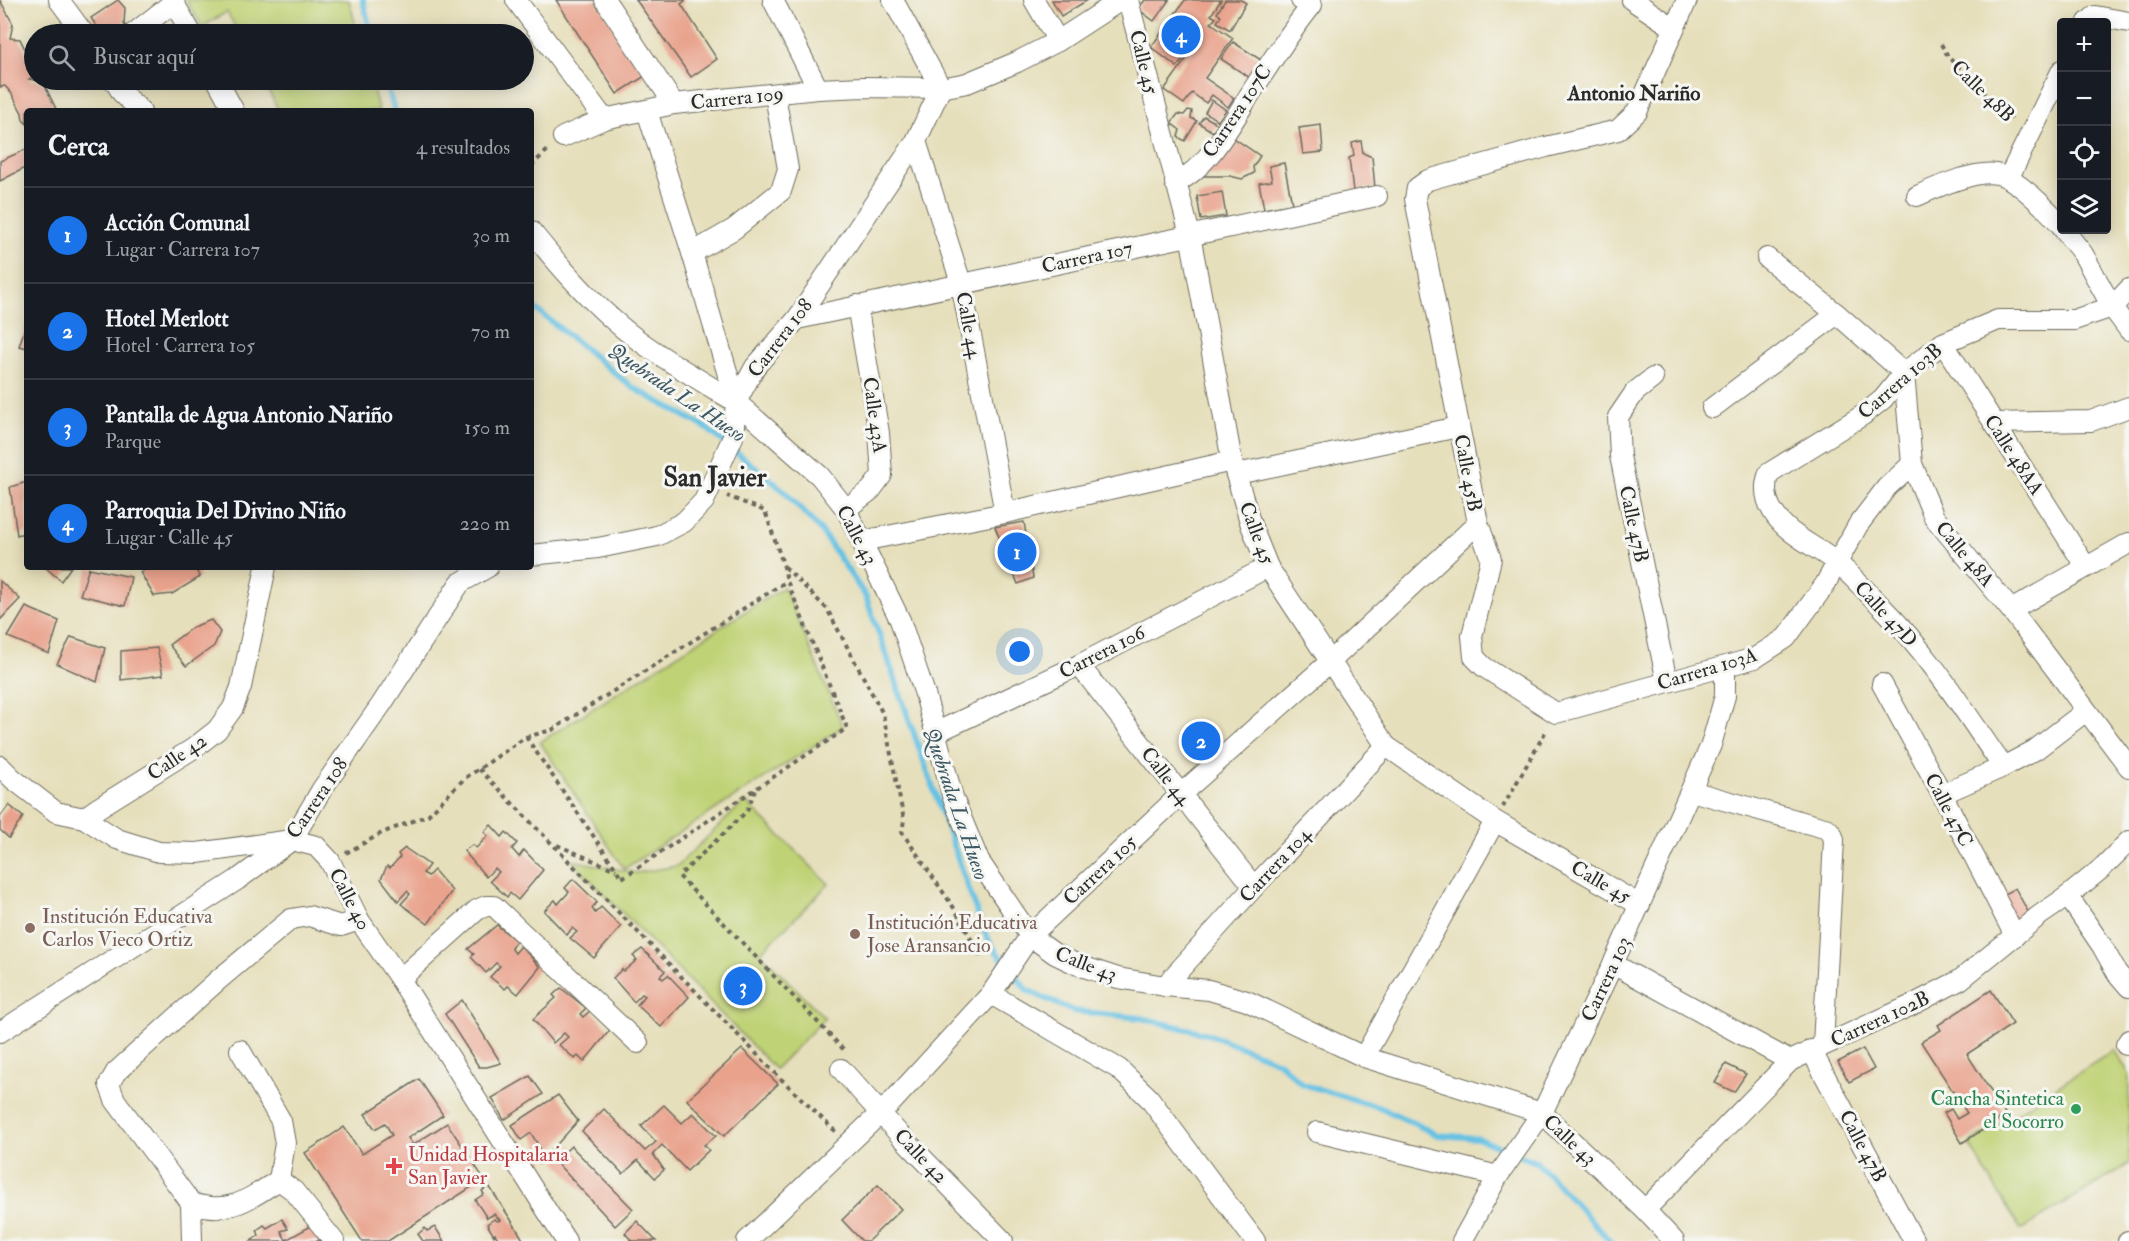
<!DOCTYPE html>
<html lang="es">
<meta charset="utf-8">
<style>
body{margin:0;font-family:"IM FELL Double Pica",serif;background:#20242c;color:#f1f3f6}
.controls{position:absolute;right:18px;top:18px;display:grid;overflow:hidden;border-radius:6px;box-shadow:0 3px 15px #0003}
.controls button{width:54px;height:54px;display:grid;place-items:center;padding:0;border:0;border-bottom:2px solid #363941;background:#171b24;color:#f1f3f6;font:30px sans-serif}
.you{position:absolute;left:1020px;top:652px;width:21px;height:21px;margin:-15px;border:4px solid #fff;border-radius:50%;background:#1a73e8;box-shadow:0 0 0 9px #1a73e833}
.badge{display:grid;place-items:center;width:39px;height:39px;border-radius:50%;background:#1a73e8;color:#fff;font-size:20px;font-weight:700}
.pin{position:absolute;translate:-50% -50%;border:3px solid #fff;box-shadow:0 2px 6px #0006}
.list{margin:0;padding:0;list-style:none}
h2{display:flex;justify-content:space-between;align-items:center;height:78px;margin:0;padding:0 24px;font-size:26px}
h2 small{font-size:20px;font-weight:400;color:#9ea1a6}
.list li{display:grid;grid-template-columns:39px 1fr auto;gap:18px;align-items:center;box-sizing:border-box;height:96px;padding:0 24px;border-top:2px solid #363941}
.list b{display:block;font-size:22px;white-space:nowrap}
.list p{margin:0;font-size:20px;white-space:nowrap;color:#9ea1a6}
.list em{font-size:20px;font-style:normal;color:#9ea1a6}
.icon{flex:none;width:33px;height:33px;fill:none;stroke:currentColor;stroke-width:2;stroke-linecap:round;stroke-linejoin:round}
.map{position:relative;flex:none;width:2129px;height:1241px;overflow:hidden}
.search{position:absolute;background:#171b24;box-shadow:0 3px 15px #0003;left:24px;top:24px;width:510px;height:66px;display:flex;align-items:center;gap:15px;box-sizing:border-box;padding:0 21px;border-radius:33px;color:#9ea1a6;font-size:22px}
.panel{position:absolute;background:#171b24;box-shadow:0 3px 15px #0003;left:24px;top:108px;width:510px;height:462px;border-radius:6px}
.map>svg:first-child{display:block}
.green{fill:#bfd275;stroke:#757e50;stroke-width:1.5}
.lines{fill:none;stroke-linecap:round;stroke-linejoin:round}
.stream{stroke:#65c1e3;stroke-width:6}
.building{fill:#e9a38d}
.minor-casing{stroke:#6c6a5d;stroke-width:22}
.path{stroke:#6c6a5d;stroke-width:4;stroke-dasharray:4.5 4.5;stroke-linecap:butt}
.minor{stroke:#fff;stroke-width:20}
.education-dot{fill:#8d6e63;stroke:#f6f6f2;stroke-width:2}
.leisure-dot{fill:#2e9e5b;stroke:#f6f6f2;stroke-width:2}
.health-dot{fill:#e0444e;stroke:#f6f6f2;stroke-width:2}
.labels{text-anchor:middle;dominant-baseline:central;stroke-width:6;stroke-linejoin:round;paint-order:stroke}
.street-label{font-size:20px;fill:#2b2b2b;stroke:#f6f6f2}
.education-label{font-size:20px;fill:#785e54;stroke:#f6f6f2;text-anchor:start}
.leisure-label{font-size:20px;fill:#27864d;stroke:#f6f6f2;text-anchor:end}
.health-label{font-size:20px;fill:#be3a42;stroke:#f6f6f2;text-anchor:start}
.neighbourhood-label{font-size:21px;font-weight:bold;fill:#2b2b2b;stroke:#f6f6f2}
.water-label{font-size:21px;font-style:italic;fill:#3c5862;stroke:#f6f6f2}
.district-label{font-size:26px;font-weight:bold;fill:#2b2b2b;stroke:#f6f6f2}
</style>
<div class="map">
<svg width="2129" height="1241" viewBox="0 0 2129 1241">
<rect width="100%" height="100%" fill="#f6f6f2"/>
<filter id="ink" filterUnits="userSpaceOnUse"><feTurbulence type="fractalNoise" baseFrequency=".0167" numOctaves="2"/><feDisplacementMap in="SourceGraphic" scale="12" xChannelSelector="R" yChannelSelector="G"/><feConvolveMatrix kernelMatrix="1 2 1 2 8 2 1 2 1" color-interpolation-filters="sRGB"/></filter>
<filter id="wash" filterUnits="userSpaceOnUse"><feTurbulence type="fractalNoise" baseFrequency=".008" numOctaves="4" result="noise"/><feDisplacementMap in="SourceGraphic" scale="24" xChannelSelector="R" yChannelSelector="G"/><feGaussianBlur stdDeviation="1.35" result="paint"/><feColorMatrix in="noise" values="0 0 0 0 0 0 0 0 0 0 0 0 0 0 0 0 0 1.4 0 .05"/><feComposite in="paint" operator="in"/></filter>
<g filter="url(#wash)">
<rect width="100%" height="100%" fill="#e6dfbb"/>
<g class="green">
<path d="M186,0H349L358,34H239L227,12L202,27Z"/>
<path d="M263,80H370L379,111H279Z"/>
<path d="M784,587L843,727L624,869L540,742Z"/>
<path d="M745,801L829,884L760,953L825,1018L775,1069L571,860L636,873L677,866Z"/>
<path d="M2114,1050L2129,1074V1164L2021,1230L1969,1144Z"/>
</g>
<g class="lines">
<g class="stream">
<path d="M363,0L371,34"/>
<path d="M384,80L395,111"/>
<path d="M531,305L632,387L705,427L783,490L822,532L866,597L980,921L991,945L1027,990L1073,1011L1141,1018L1208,1034L1279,1062L1302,1084L1382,1108L1438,1135L1477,1138L1538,1163L1610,1241"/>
</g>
</g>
<g id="blocks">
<g class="building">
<path d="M0,0L13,24L10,38L20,39L34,68V76L29,79L43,82L57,111H27V124L23,120L22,113L12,94L5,86L0,87Z"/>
<path d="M118,0L125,8L124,24L126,27L115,34H102L91,18Z"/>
<path d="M556,0H596L645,76L617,94Z"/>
<path d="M636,0H686L681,4L717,59L691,77Z"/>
<path d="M1052,0H1088L1061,16Z"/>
<path d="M1145,0H1169L1154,21L1138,9Z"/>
<path d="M1185,0H1221L1211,15L1216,18L1211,23L1233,38L1205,78L1234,98L1228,107L1212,95L1206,103L1192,93L1184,104L1164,90L1205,33L1177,67L1151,47Z"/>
<path d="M1225,0H1241L1246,3L1230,30L1217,22L1221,16L1217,13Z"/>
<path d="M1233,42L1261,60L1250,78L1221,59Z"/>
<path d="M1212,100L1226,110L1218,121L1205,112Z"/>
<path d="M1188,110L1192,111L1191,118L1197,121L1185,141L1178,137L1180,130L1171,123L1178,114L1184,115Z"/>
<path d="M1204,116L1218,124L1213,132L1199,123Z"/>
<path d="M1321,125L1323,152L1303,154L1299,128Z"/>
<path d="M1228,134L1260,156L1253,167L1254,173L1242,179L1230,176H1200Z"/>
<path d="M1361,141L1363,153L1372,157L1375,188L1353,191L1349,158L1354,156L1352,143Z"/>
<path d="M27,149V167L0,181V161Z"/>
<path d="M1284,163L1292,204L1264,209L1259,183L1272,181L1269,166Z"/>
<path d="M1222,192L1226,216L1201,220L1197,196Z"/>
<path d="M27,322V348L19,346Z"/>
<path d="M27,482V532L17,535L10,487Z"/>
<path d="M1024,522L1033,578L1018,584L995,527Z"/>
<path d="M45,567H71L61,581Z"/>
<path d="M150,567H194L200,577L172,594L154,596L140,572Z"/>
<path d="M89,568L131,577L125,606L80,595Z"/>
<path d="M0,581L20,599L0,620Z"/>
<path d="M26,607L59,621L49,654L8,637Z"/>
<path d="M211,620L220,632L214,646L186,666L169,645L193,627Z"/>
<path d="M71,637L105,648L97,682L57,664Z"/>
<path d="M157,648L163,675L121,680V651Z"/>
<path d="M1204,723L1220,742L1197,758L1182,740Z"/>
<path d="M9,805L23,817L9,838L0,830V817Z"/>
<path d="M491,825L502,837L506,832L517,843L512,849L519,857L524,850L543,870L518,900L510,893L507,897L490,881L499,872L495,868L486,877L464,851L472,845L476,848L488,836L484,832Z"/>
<path d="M405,848L429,865L423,873L428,876L434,870L452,891L428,924L401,904L410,894L407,891L398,901L381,879L387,866L390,868L400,857L398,854Z"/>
<path d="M573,879L597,902L592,908L595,913L601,907L621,927L594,958L570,938L577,932L572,928L567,935L544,911L555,900L558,904L569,892L565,888Z"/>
<path d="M2015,888L2032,919L2015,928L1997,898Z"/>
<path d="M497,925L516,941L511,948L515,953L521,946L540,967L518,994L508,986L505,989L490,977L500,966L496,963L486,973L471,957L474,954L468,949Z"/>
<path d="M642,949L665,971L660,976L663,979L668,975L689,997L661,1027L637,1005L645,996L642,994L634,1002L613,978L622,969L624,971L637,960L633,956Z"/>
<path d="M561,988L586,1008L580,1014L583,1017L591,1010L610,1030L584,1062L578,1056L575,1059L559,1045L568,1037L564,1033L553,1043L533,1019L556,998L553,995Z"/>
<path d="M1991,990L2013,1024L1967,1054L2006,1115L1962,1143L1944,1113L1951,1109L1957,1119L1967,1113L1921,1042L1941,1030L1938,1025Z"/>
<path d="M462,1000L501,1063L487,1067H479L445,1014Z"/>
<path d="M742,1049L778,1084L724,1136L687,1100Z"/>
<path d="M1863,1049L1874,1069L1849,1082L1838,1062Z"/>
<path d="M1726,1064L1746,1074L1734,1092L1715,1083Z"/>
<path d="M530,1076L543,1094L504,1120L492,1098Z"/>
<path d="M419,1079L443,1115L408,1138L413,1145L447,1123L484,1179L388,1241H362L305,1153L344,1127L362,1154L392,1135L385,1123L375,1129L365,1114Z"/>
<path d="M558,1095L578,1121L539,1164L533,1153L540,1148L531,1133L521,1140L512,1125Z"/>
<path d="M664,1105L682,1123L693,1113L716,1136L704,1145L709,1150L687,1171L662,1145L653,1154L664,1170L655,1178L638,1160L623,1174L582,1131L604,1109L645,1151L656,1142L641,1126Z"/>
<path d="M571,1146L633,1209L615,1226L555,1161Z"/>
<path d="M878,1185L901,1209L868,1241H862L842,1220Z"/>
<path d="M489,1186L513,1223L524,1241H500L495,1234L494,1236L487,1224L494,1219L498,1221L500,1220L494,1214L487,1218L475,1200L484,1194L482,1191Z"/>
<path d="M282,1219L288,1229L281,1231L286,1240L311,1226L320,1241H251L259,1235L257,1230L264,1225L267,1228Z"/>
<path d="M637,1221L656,1241H629L631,1240L625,1233Z"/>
<path d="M435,1227L444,1241H423L418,1234L425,1228L427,1231Z"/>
</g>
</g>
</g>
<g filter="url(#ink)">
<use href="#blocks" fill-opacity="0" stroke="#6c6a5d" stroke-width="1.5"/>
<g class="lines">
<defs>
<g id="minor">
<path d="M59,0L84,34"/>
<path d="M172,0L192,34"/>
<path d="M516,0L604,119"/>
<path d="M605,0L674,104"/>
<path d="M773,0L818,89"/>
<path d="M1034,0L1058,41"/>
<path d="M1128,0L1190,235L1232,461L1251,525L1268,567L1386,746L1495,821L1640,905"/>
<path d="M1632,0L1674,28"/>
<path d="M1687,0L1637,112L1618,130L1546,147L1428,180L1417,188L1415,199L1478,523L1491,559L1472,636L1474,657L1484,667L1556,713L1755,658L1786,638L1824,586L1858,525L1887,487L1912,464"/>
<path d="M2088,22L2095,16L2129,22"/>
<path d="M133,34L174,2V0"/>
<path d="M114,80L122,93L141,111"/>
<path d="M217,80L234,111"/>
<path d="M647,111L692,253L736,402L820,476L846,509L900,620L925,694L953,798L979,861L1030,936L1055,954L1078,965L1118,978L1165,986L1209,990L1247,1001L1364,1057L1542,1113L1645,1210L1674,1241"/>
<path d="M563,137L604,119L674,104L818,89L863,87L941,88L967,83L1017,62L1058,41L1121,0"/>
<path d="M916,141L961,283L1005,513"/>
<path d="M2009,177L2062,70"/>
<path d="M1175,183C1210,167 1233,120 1254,88C1272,60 1290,32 1312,5L1301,0"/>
<path d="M1917,196C1937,187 1976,170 1997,174C2015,177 2050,212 2062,226"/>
<path d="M2064,230L2083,254L2112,307L2129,330"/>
<path d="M531,231C559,266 598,310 634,337C666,361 701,381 736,402"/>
<path d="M692,253L734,229L781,191L788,169L775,95"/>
<path d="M1767,258L1837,314L1904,373L1912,464L1934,517L2011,610L2129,767"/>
<path d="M797,319L1377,196"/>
<path d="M1943,343L2086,567"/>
<path d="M1653,378L1635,392L1618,417L1620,456L1667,682"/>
<path d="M1712,408L1837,314"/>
<path d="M1994,423L2091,421L2129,407"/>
<path d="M1237,474L1458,427"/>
<path d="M846,509L871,490L882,475L879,433L857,305"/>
<path d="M862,541L1005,513L1232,461"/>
<path d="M531,555L598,548L657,536L684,522L704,501L733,437L736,402L755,367L797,319L916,141L941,88L893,0"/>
<path d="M2011,610L2129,543"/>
<path d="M1079,665L1254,887"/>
<path d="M1882,684L1942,794L2015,936"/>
<path d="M935,733L1079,665L1268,567"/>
<path d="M0,766L13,779L56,812L84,818L117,839L159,852L197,853L292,840L316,846L330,861L359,920L400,979L566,1241"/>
<path d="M2003,767C1965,712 1930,655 1882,607C1867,593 1853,576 1837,563C1816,546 1787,535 1773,512C1765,499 1764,486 1769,473L1863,415L1883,399L1904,373L1943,343L1998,320H2074L2112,307L2129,289"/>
<path d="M1691,791L1828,829L1832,834L1834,840L1823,1045"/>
<path d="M1942,794L2003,767L2035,750L2086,711"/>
<path d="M84,818L98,808L194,748L217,730L233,708L241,687L266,567"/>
<path d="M2068,896L2102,946L2117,973L2129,987"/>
<path d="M1613,964L1790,1061"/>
<path d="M400,979L477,910L486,906H494L638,1043"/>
<path d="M1165,986L1254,887L1386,746"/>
<path d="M991,994L1119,1069L1149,1098L1255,1241"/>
<path d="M0,1032L237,880L292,840L322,789L381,705L460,583L488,567"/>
<path d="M2126,1045L2129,1040"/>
<path d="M240,1050L281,1121L285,1143L279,1180"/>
<path d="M1811,1050L1914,1241"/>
<path d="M1364,1057L1495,821"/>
<path d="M841,1069L900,1135L1003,1241"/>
<path d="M1317,1132L1498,1176"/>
<path d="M191,1203L115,1100L109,1084L116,1072L217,981L291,919L309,916L341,926L359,920"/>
<path d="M1645,1210L1790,1061L1912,1005L1960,980L2040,915L2068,896L2101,869L2129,841"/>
<path d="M192,1241L191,1203C230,1215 247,1200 279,1180L294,1191L334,1241"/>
<path d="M747,1241L893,1101L991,994L1030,936L1181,794L1331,661L1478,523"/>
<path d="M1462,1241L1498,1176L1542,1113L1613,964L1711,745L1725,696V667"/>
<path d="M2128,1241H2129"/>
</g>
</defs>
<use href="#minor" class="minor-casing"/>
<g class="path">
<path d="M1941,44L1949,58L2015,122"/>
<path d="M531,166L549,149"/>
<path d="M785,567L827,609L883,714L904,820L902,832L956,911L981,958"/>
<path d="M526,737L622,878L847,728L787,581L784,567L765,511L727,496"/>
<path d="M479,769L779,1077L836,1132"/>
<path d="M755,790L747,811L679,876L845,1051"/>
<path d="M1503,807L1547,729"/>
<path d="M557,845L616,870"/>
<path d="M346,853L382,833L428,815L465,778L479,769L526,737L552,730L787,581"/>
</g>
<use href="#minor" class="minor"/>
</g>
</g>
<g class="education-dot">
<circle cx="30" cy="928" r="6"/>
<circle cx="855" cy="934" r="6"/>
</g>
<circle class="leisure-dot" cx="2076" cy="1109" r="6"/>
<path class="health-dot" d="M391 1157h6v6h6v6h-6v6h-6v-6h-6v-6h6z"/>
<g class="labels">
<g class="street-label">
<text transform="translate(1144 62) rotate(76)">Calle 45</text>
<text transform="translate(1983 91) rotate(44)">Calle 48B</text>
<text transform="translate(737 98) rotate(-6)">Carrera 109</text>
<text transform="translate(1237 111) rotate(-56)">Carrera 107C</text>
<text transform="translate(1087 257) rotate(-12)">Carrera 107</text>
<text transform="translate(969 325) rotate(79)">Calle 44</text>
<text transform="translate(780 338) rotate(-53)">Carrera 108</text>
<text transform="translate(1900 381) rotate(-41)">Carrera 103B</text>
<text transform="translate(875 415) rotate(82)">Calle 43A</text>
<text transform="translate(2014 455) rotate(57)">Calle 48AA</text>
<text transform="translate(1468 473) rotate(79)">Calle 45B</text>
<text transform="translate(1634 524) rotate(78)">Calle 47B</text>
<text transform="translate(1257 533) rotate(69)">Calle 45</text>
<text transform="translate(857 535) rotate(62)">Calle 43</text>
<text transform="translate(1965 554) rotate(50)">Calle 48A</text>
<text transform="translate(1886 614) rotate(47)">Calle 47D</text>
<text transform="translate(1102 652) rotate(-27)">Carrera 106</text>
<text transform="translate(1707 669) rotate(-17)">Carrera 103A</text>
<text transform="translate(177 757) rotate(-34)">Calle 42</text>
<text transform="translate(1166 776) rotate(52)">Calle 44</text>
<text transform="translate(317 798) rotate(-56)">Carrera 108</text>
<text transform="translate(1949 810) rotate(62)">Calle 47C</text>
<text transform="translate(1275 865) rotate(-47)">Carrera 104</text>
<text transform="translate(1100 870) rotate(-43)">Carrera 105</text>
<text transform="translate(1601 882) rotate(30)">Calle 45</text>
<text transform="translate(350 899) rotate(62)">Calle 40</text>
<text transform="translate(1086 964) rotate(21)">Calle 43</text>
<text transform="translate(1606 979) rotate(-65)">Carrera 103</text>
<text transform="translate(1880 1019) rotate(-25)">Carrera 102B</text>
<text transform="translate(1570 1140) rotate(43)">Calle 43</text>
<text transform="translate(1863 1146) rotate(62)">Calle 47B</text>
<text transform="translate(921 1156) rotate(46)">Calle 42</text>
</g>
<g class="education-label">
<text x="42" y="916">Institución Educativa<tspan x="42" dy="23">Carlos Vieco Ortiz</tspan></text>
<text x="867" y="922">Institución Educativa<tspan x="867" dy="23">Jose Aransancio</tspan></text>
</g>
<g class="leisure-label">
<text x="2064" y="1098">Cancha Sintetica<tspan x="2064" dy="23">el Socorro</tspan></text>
</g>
<g class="health-label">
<text x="408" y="1154">Unidad Hospitalaria<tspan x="408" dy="23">San Javier</tspan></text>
</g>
<g class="neighbourhood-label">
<text x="1634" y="93">Antonio Nariño</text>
</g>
<g class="water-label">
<text transform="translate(677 393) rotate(34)">Quebrada La Hueso</text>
<text transform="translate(956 804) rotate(71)">Quebrada La Hueso</text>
</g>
<g class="district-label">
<text x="715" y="478">San Javier</text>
</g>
</g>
</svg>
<div class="controls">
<button>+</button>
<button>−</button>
<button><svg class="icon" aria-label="locate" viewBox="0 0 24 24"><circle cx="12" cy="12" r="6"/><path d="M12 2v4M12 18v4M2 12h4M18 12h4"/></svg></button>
<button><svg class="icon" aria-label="layers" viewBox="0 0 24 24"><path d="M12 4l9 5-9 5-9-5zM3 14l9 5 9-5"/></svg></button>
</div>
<div class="you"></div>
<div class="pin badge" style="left:1017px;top:552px">1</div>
<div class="pin badge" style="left:1201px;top:741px">2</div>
<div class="pin badge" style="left:743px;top:986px">3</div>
<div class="pin badge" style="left:1181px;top:35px">4</div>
<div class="search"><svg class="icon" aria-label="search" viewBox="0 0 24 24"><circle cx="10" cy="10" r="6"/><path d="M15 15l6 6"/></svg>Buscar aquí</div>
<section class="panel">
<h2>Cerca<small>4 resultados</small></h2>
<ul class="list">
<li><span class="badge">1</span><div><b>Acción Comunal</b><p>Lugar · Carrera 107</p></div><em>30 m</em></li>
<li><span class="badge">2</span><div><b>Hotel Merlott</b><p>Hotel · Carrera 105</p></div><em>70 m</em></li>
<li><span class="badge">3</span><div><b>Pantalla de Agua Antonio Nariño</b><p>Parque</p></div><em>150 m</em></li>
<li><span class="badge">4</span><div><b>Parroquia Del Divino Niño</b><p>Lugar · Calle 45</p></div><em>220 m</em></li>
</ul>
</section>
</div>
